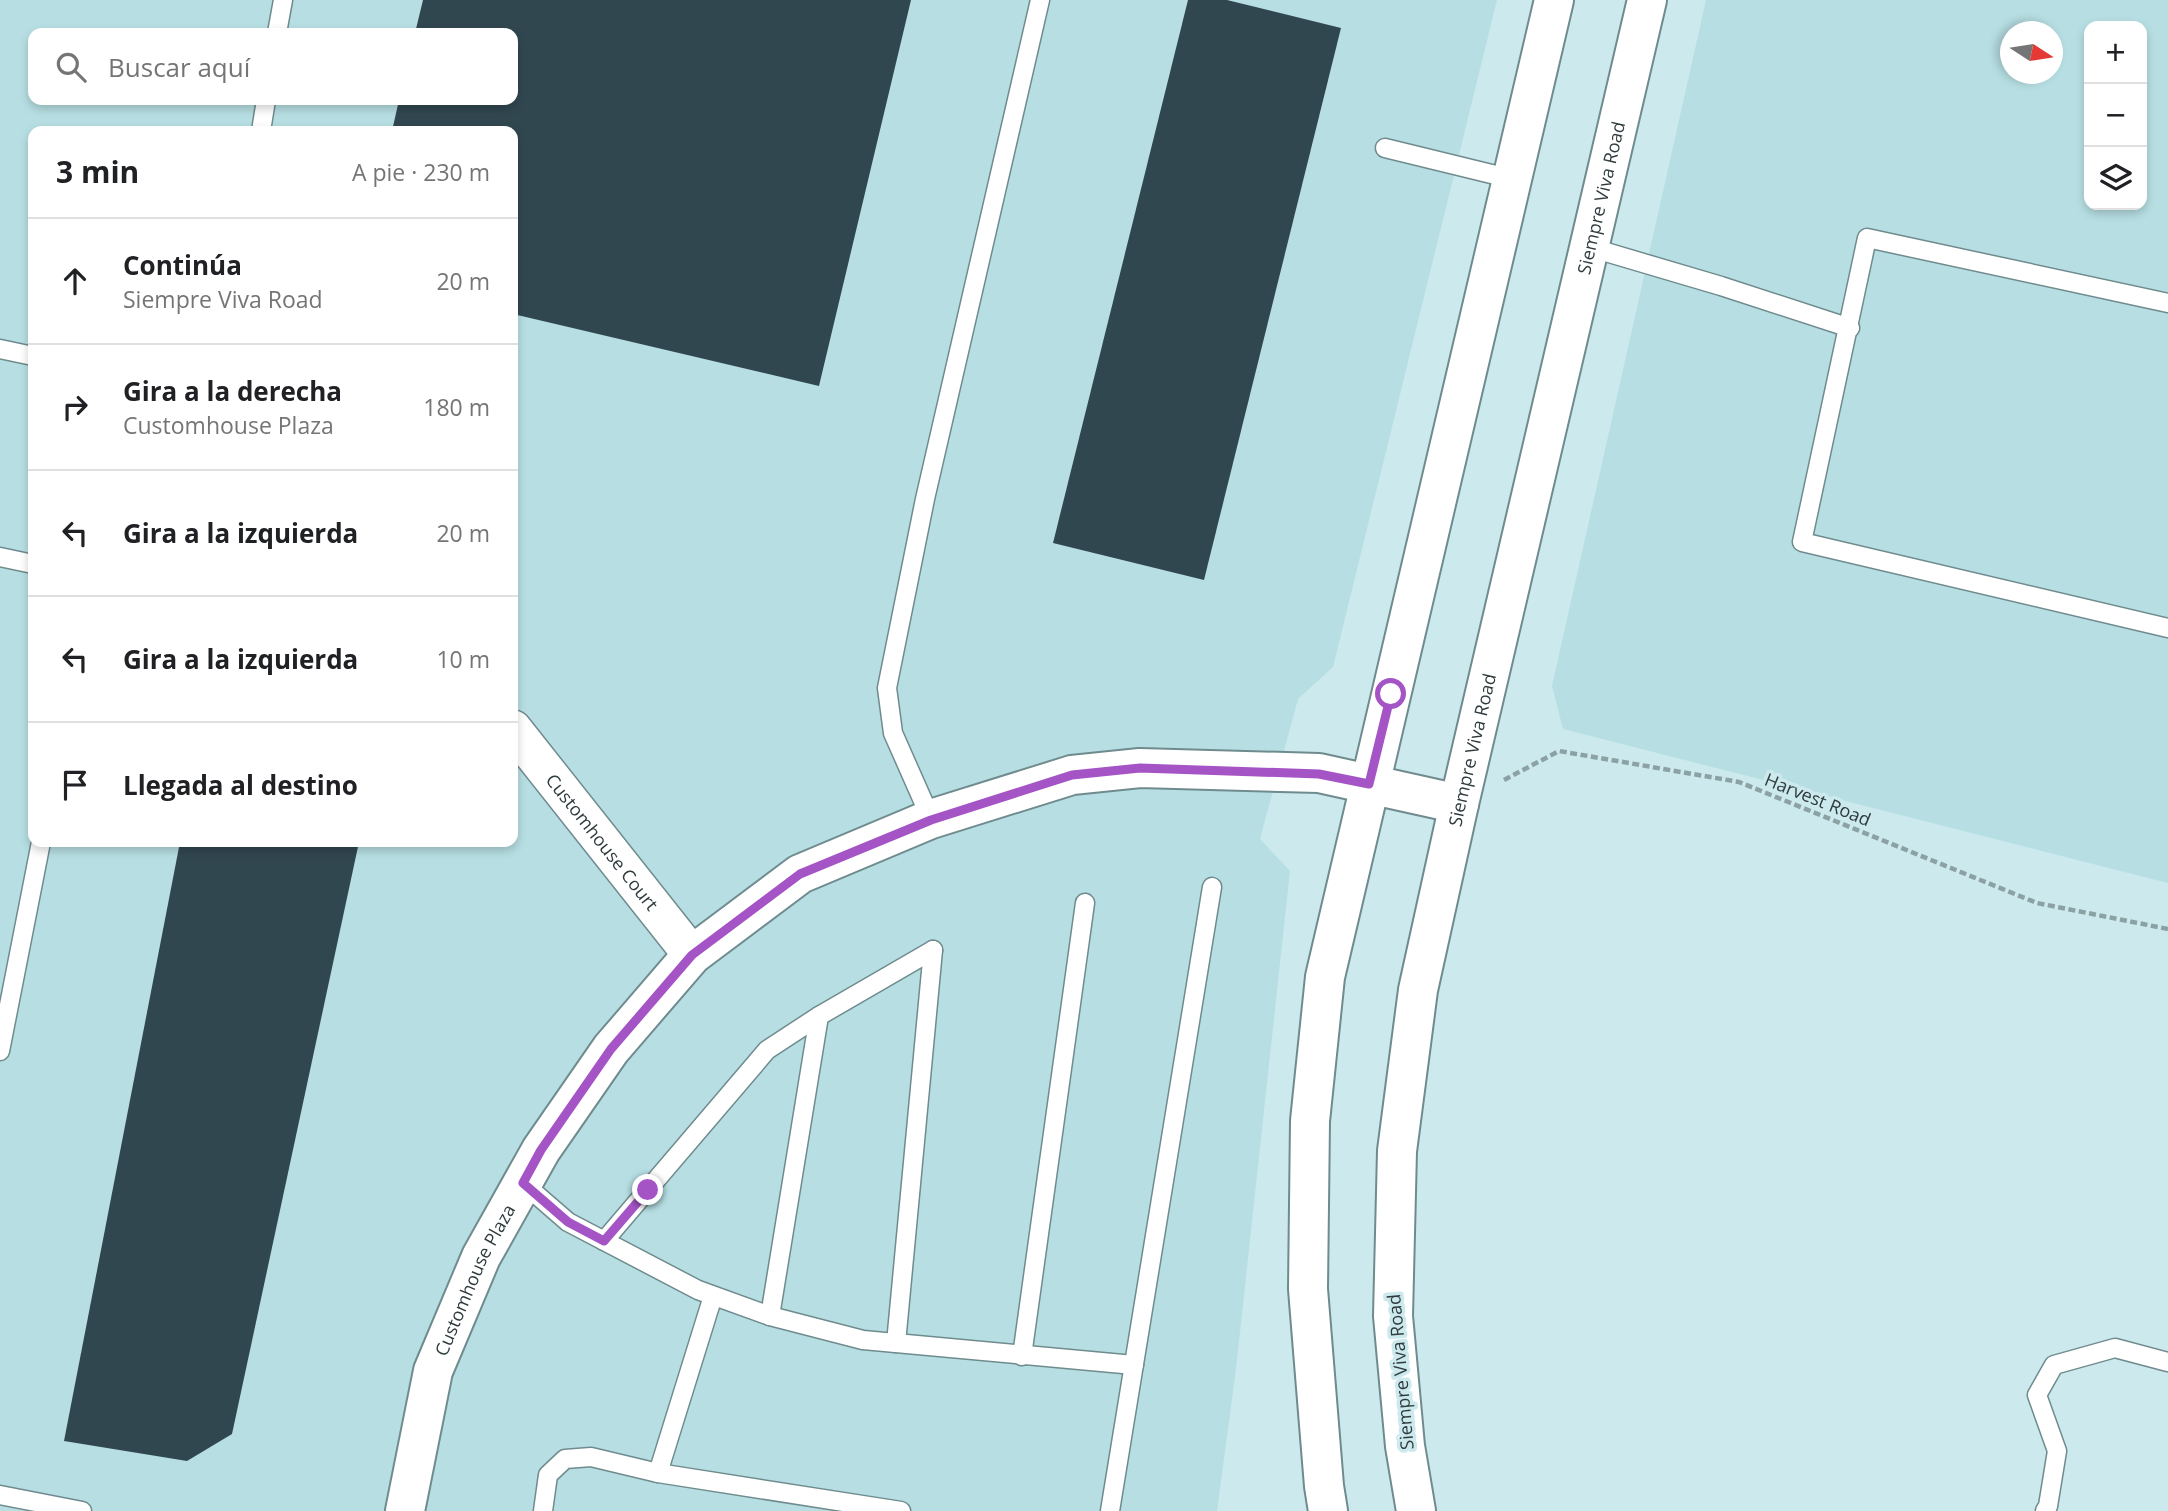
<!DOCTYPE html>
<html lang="es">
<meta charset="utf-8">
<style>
body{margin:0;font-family:"Open Sans",sans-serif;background:#f6f6f6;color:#202124}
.controls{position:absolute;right:21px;top:21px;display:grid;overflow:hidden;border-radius:14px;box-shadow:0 4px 10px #0003}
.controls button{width:63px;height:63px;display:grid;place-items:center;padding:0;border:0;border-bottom:2px solid #e0e0e0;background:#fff;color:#202124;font:35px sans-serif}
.compass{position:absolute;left:2000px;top:21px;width:63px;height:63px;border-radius:50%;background:#fff;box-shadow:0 4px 10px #0003;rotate:102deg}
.stop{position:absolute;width:21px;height:21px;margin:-16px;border:5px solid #a554c5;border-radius:50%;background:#fff}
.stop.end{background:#a554c5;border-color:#fff;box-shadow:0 2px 7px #0008}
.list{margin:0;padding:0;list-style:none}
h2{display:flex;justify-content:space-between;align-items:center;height:91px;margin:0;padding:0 28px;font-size:30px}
h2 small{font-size:23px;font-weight:400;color:#757577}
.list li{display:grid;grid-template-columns:46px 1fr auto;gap:21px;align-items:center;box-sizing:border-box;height:126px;padding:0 28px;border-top:2px solid #e0e0e0}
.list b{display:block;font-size:26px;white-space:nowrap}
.list p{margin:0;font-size:23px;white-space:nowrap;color:#757577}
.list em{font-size:23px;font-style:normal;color:#757577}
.icon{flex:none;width:38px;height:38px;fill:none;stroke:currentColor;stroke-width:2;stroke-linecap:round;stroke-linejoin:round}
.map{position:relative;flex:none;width:2168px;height:1511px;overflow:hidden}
.search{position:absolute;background:#fff;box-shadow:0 4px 10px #0003;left:28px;top:28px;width:490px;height:77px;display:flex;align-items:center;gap:18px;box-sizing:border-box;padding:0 24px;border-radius:14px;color:#757577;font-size:26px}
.panel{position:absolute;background:#fff;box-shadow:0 4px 10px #0003;left:28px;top:126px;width:490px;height:721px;border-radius:14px}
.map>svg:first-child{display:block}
.built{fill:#b7dfe3;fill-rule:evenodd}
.building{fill:#314750}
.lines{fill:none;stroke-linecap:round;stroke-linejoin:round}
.lane-casing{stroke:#6f8b8e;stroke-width:21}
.street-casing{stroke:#6f8b8e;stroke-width:40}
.secondary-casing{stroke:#6f8b8e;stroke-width:42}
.path{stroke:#8ba1a4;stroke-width:4.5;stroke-dasharray:7 3.5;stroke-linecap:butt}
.lane{stroke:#fff;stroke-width:18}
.street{stroke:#fff;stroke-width:37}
.secondary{stroke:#fff;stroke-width:38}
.route{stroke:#a554c5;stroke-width:9}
.labels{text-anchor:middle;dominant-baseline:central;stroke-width:7;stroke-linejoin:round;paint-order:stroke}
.street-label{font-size:18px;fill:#2f3b3d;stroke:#cce9ed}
</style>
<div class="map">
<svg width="2168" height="1511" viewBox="0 0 2168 1511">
<rect width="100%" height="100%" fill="#cce9ed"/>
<g class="built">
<path d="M0,0H1497L1333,667L1298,699L1260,839L1290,871L1236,1369L1217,1511H0ZM33,33H513V100H33ZM33,131H513V842H33Z"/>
<path d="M1706,0H2168V883L1563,729L1552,686ZM2089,26H2142V205H2089ZM2010,32H2052V74H2010Z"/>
</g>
<g class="building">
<path d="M423,0H911L819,386L513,314V131H392L399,100H513V33H415Z"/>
<path d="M1188,0H1227L1341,28L1204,580L1053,543Z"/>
<path d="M180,842H359L232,1434L187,1461L64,1441Z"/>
</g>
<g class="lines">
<defs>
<g id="lane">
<path d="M277,33L283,0"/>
<path d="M261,131L266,100"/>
<path d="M1385,148L1512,179"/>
<path d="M1589,247L1721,286L1850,328"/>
<path d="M2168,303L1867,238L1802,542L2168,628"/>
<path d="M0,349L33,356"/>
<path d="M0,557L33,564"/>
<path d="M931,819L893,733L887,688L925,499L1040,0"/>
<path d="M0,1051L41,842"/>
<path d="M523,1183L568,1222L698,1290L770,1316L863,1340L1134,1365"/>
<path d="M604,1241L767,1050L819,1016L933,950"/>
<path d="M770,1316L819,1016"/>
<path d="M896,1343L933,950"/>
<path d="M1022,1356L1085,903"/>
<path d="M658,1473L901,1511"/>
<path d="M0,1495L82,1511"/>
<path d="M543,1511L548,1475L565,1459L591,1457L658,1473L713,1296"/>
<path d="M1110,1511L1212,887"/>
<path d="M2045,1511L2048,1506L2057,1451L2037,1395L2054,1365L2115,1348L2168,1362"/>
</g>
<g id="street">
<path id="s1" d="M513,729L692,955"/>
</g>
<g id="secondary">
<path id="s2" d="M405,1511L433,1371L481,1257L541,1150L611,1049L692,955L800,874L931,819L1072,775L1140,768L1319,773L1459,804"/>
<path d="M1328,1511L1324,1486L1308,1289L1310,1121L1325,977L1554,0"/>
<path id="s3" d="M1416,1511L1405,1446L1393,1316L1397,1151L1418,990L1459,804L1647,0"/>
</g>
</defs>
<use href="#lane" class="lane-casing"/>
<use href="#street" class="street-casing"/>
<use href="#secondary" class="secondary-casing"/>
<path class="path" d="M1504,780L1559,751L1739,782L2037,903L2168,929"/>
<use href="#lane" class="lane"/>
<use href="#street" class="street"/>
<use href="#secondary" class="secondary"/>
</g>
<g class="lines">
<path class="route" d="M648,1190L604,1241L568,1222L523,1183L541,1150L611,1049L692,955L800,874L931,820L1072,775L1140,768L1319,774L1369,784L1391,694"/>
</g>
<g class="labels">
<g class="street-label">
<text stroke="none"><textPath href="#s3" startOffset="1337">Siempre Viva Road</textPath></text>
<text stroke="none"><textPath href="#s3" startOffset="770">Siempre Viva Road</textPath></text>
<text transform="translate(1818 799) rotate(22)">Harvest Road</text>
<text stroke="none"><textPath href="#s1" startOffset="144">Customhouse Court</textPath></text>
<text stroke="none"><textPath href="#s2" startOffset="243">Customhouse Plaza</textPath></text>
<text transform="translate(1400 1372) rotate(-95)">Siempre Viva Road</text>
</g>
</g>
</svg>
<div class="controls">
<button>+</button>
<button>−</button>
<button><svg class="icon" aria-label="layers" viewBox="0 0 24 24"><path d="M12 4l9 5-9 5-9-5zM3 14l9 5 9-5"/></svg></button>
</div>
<svg class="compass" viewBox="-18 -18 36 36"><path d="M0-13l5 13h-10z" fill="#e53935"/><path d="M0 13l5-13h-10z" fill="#757577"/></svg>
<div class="stop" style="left:1391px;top:694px"></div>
<div class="stop end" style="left:648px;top:1190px"></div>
<div class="search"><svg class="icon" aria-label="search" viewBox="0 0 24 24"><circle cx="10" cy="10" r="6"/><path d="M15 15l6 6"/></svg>Buscar aquí</div>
<section class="panel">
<h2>3 min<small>A pie · 230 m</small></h2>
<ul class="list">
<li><svg class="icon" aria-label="ahead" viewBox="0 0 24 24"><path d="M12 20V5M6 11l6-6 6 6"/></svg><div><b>Continúa</b><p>Siempre Viva Road</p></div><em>20 m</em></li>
<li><svg class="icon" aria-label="right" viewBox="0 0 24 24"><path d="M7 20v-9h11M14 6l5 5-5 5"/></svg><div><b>Gira a la derecha</b><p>Customhouse Plaza</p></div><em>180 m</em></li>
<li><svg class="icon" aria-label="left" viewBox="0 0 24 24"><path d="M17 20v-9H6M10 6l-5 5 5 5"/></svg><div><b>Gira a la izquierda</b></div><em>20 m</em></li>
<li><svg class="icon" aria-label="left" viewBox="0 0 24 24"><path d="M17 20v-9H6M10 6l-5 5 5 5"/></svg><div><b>Gira a la izquierda</b></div><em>10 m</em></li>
<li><svg class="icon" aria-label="arrive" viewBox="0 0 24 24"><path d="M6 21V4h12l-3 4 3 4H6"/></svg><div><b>Llegada al destino</b></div></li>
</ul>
</section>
</div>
